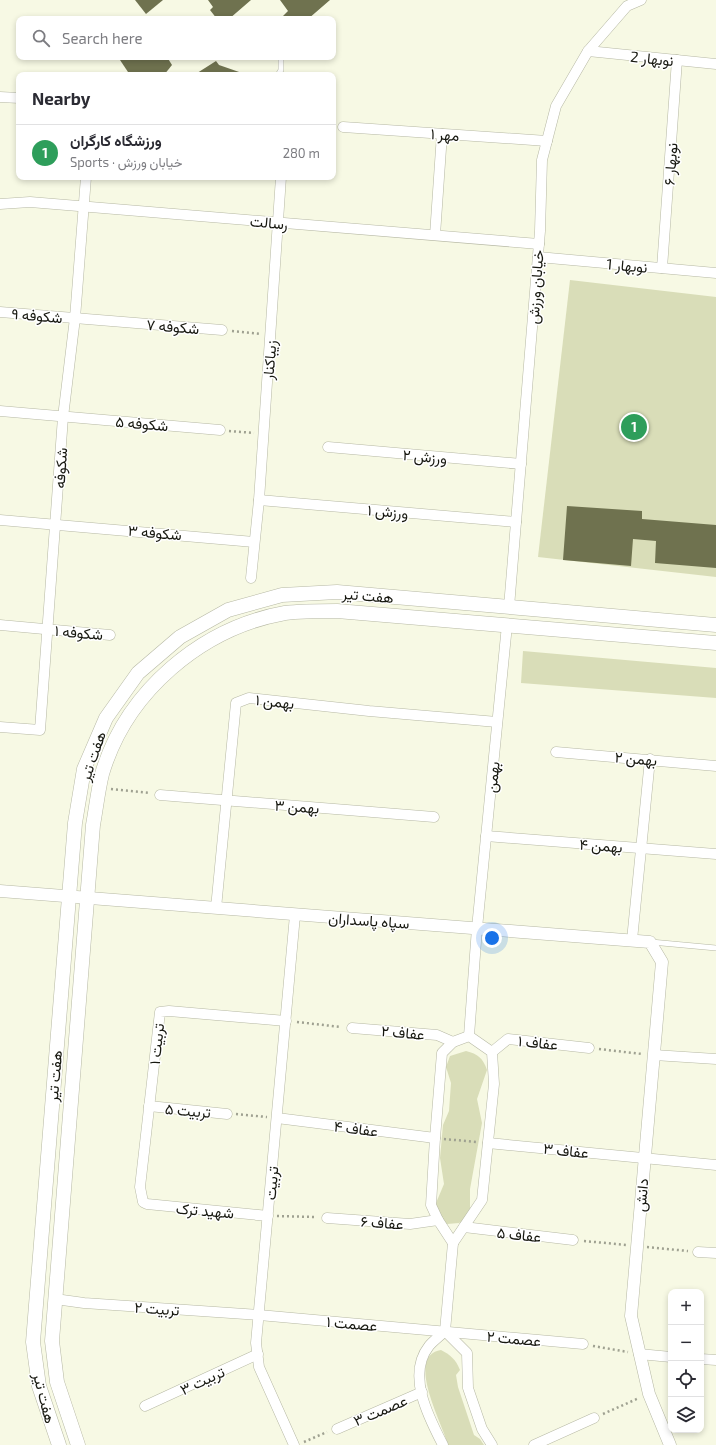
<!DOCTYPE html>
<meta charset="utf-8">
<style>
body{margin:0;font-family:"Exo 2",Vazirmatn,sans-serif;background:#f7f7f7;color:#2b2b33}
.controls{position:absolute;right:12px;bottom:12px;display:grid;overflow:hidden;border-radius:8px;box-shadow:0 2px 6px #0003}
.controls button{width:36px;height:36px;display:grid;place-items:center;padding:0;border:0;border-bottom:1px solid #e1e1e2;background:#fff;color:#2b2b33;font:20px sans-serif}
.you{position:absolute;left:492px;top:938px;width:14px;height:14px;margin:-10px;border:3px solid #fff;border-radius:50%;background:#1a73e8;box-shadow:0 0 0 6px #1a73e833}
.badge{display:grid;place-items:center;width:26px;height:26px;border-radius:50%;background:#2e73df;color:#fff;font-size:13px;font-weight:700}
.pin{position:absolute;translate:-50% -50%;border:2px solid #fff;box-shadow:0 1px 4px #0006}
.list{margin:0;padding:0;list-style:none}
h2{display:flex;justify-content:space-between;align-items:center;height:52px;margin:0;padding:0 16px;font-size:17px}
h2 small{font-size:13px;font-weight:400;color:#7c7c81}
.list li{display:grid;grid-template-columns:26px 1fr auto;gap:12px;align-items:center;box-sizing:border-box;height:56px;padding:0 16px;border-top:1px solid #e1e1e2}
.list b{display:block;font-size:15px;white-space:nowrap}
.list p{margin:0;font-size:13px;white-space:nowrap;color:#7c7c81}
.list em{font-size:13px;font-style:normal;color:#7c7c81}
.icon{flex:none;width:22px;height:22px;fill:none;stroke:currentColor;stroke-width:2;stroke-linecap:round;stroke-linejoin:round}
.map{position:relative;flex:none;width:716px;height:1445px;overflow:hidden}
.search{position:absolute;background:#fff;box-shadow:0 2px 6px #0003;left:16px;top:16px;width:320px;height:44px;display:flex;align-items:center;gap:10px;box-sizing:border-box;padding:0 14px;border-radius:8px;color:#7c7c81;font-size:15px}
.panel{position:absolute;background:#fff;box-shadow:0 2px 6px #0003;left:16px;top:72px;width:320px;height:108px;border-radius:8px}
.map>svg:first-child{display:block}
.green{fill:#d9ddb8}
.building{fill:#6f724f}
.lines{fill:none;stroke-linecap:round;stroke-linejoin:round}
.service-casing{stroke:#b6b8a4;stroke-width:6}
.minor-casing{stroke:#b6b8a4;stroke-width:11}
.tertiary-casing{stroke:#b6b8a4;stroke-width:13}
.secondary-casing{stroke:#b6b8a4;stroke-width:15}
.path{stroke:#9fa191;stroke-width:2.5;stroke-dasharray:2 3;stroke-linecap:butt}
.service{stroke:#fff;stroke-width:5}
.minor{stroke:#fff;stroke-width:10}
.tertiary{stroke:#fff;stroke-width:12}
.secondary{stroke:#fff;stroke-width:14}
.labels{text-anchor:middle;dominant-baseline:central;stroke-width:3;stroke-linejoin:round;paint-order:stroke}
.street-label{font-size:15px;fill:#171810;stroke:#fff}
</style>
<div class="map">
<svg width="716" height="1445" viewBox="0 0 716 1445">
<rect width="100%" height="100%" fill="#f7f9e4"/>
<g class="green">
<path d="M570,280L716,297V577L538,557Z"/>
<path d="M523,651L716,668V698L521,683Z"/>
<path d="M466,1051C478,1054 483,1058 487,1070L477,1099L482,1123L470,1189V1210L466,1219L459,1223L447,1224L441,1220L437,1212L436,1203L444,1184L440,1158L443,1125L449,1111L451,1083L446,1067L450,1056Z"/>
<path d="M441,1350C451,1355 456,1360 460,1370L456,1375L458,1387L474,1435L480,1439L484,1445H448C444,1426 404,1356 441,1350Z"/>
</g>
<g class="building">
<path d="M135,0H163L146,14Z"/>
<path d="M208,0H251L229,19H217L210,10L213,7Z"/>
<path d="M280,0H330L308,19H280L288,11Z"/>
<path d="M118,57H167L172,65L164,75H130Z"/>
<path d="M216,61L219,65L242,73V75H194Z"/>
<path d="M567,506L642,511V519L716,525V568L655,563L656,541L633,539L631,566L563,560Z"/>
</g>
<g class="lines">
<defs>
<g id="service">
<path d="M278,75L281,70V57"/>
<path d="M651,942L716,948"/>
</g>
<g id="minor">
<path d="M588,51L716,64"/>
<path d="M0,97L19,98"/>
<path d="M343,127L547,141"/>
<path d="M0,204L30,202L539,244"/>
<path d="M435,235L442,134"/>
<path d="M538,257L716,273"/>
<path d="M662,268L677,60"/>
<path d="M0,312L222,330"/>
<path d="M0,411L220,430"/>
<path d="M328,447L521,464"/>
<path d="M259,500L516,522"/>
<path d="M0,520L254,542"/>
<path d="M251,578L259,500L281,177"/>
<path d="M509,607L540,231L542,160L556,106L588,51L627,6L641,0"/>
<path d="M0,625L110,635"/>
<path d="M0,727L40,730L63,417L75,318L86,177"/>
<path d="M556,752L716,766"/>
<path d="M160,795L434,817"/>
<path d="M486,836L716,854"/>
<path d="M216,908L236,703L249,698L369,711L497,722"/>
<path d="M632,940L650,759"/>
<path d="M352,1028L437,1035L453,1042"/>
<path d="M469,1036L492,1052L494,1084L482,1200L453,1243L438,1220L431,1205L435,1138L442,1053L453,1042Z"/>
<path d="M469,1036L477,928L507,625"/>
<path d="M492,1052L508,1039L589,1048"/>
<path d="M654,1055L716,1059"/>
<path d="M149,1106L227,1114"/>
<path d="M277,1118L435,1138"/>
<path d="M488,1143L716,1165"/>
<path d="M268,1216L147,1204L143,1202L140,1187L160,1012L169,1011L286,1021"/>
<path d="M327,1218L410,1224L438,1220"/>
<path d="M464,1227L573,1240"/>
<path d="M698,1252L716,1253"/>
<path d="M55,1299L84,1303L259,1315L583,1344"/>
<path d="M445,1331L467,1353L468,1388L482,1429L492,1445"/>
<path d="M639,1354L671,1357"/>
<path d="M701,1359L716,1360"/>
<path d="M145,1406L258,1354"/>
<path d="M337,1429L422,1392"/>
<path d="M294,1445L259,1367L256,1343L295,915"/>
<path d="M443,1445C429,1418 406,1375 429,1346C433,1341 440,1336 445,1331L453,1243"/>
<path d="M534,1445L594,1418"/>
</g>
<path id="tertiary" d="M0,891L650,942L662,962L631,1316L649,1394L670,1445"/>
<g id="secondary">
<path d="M59,1445L39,1386L33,1342L75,823L84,769L106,718L138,673L180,637L228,610L282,595L337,592L716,625"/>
<path d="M78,1445L57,1382L52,1341L93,825C96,809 98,790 102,774C126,692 201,628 285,613C301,611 320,611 337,611L716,643"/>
</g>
</defs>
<use href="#service" class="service-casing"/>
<use href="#minor" class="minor-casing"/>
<use href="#tertiary" class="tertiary-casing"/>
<use href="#secondary" class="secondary-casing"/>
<g class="path">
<path d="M232,331L261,334"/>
<path d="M229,431L254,433"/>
<path d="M111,789L150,793"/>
<path d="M297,1022L341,1027"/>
<path d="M599,1049L642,1054"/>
<path d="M236,1114L267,1117"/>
<path d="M444,1139L477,1142"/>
<path d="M277,1216L316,1217"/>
<path d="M584,1241L627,1245"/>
<path d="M647,1247L688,1251"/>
<path d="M593,1346L628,1352"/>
<path d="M603,1414L639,1398"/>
<path d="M304,1442L327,1432"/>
</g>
<use href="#service" class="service"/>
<use href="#minor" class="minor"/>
<use href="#tertiary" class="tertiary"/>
<use href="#secondary" class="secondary"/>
</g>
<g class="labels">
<g class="street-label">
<text transform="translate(652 58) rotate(6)">نوبهار 2</text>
<text transform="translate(445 134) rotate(4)">مهر ۱</text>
<text transform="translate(670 164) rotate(-86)">نوبهار ۶</text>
<text transform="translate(269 222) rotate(5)">رسالت</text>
<text transform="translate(627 265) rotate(5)">نوبهار 1</text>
<text transform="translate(535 287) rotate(-86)">خیابان ورزش</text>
<text transform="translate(37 315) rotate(5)">شکوفه ۹</text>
<text transform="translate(173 326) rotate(5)">شکوفه ۷</text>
<text transform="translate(269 360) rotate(-85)">زیباکنار</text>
<text transform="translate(142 423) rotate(5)">شکوفه ۵</text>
<text transform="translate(425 456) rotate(5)">ورزش ۲</text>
<text transform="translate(60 468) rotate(-86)">شکوفه</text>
<text transform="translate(388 511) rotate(5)">ورزش ۱</text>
<text transform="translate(155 532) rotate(5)">شکوفه ۳</text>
<text transform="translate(368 595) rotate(5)">هفت تیر</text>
<text transform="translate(79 632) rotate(5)">شکوفه ۱</text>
<text transform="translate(275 701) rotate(6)">بهمن ۱</text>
<text transform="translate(92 756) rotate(-71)">هفت تیر</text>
<text transform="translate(636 758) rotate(5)">بهمن ۲</text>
<text transform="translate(492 777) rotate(-84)">بهمن</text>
<text transform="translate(297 806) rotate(4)">بهمن ۳</text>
<text transform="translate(601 845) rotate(4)">بهمن ۴</text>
<text transform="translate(369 920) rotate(4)">سپاه پاسداران</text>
<text transform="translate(403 1032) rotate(5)">عفاف ۲</text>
<text transform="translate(538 1042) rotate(6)">عفاف ۱</text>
<text transform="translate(156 1044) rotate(-84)">تربیت ۱</text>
<text transform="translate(54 1076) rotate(-85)">هفت تیر</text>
<text transform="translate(188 1110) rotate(5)">تربیت ۵</text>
<text transform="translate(356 1128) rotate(7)">عفاف ۴</text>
<text transform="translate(566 1150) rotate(6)">عفاف ۳</text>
<text transform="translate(271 1183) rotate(-85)">تربیت</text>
<text transform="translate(641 1195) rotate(-85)">دانش</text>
<text transform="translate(205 1210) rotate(5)">شهید ترک</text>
<text transform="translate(382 1222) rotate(4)">عفاف ۶</text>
<text transform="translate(519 1234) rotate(6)">عفاف ۵</text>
<text transform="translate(157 1308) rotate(4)">تربیت ۲</text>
<text transform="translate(352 1323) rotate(5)">عصمت ۱</text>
<text transform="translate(514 1338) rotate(5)">عصمت ۲</text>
<text transform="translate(202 1380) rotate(-25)">تربیت ۳</text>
<text transform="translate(45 1398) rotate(76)">هفت تیر</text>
<text transform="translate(380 1410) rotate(-23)">عصمت ۳</text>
</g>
</g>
</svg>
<div class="controls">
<button>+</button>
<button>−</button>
<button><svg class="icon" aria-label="locate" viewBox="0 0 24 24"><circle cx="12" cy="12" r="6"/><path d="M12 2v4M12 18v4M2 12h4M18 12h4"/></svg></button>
<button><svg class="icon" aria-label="layers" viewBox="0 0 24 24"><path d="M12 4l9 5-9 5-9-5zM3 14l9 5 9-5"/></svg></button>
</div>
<div class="you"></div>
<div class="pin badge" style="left:634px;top:427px;background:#2e9e5b">1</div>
<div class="search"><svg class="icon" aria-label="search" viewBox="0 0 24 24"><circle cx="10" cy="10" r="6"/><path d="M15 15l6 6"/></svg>Search here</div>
<section class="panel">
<h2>Nearby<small></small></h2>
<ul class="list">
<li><span class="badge" style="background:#2e9e5b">1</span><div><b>ورزشگاه کارگران</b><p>Sports · خیابان ورزش</p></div><em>280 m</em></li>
</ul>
</section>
</div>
